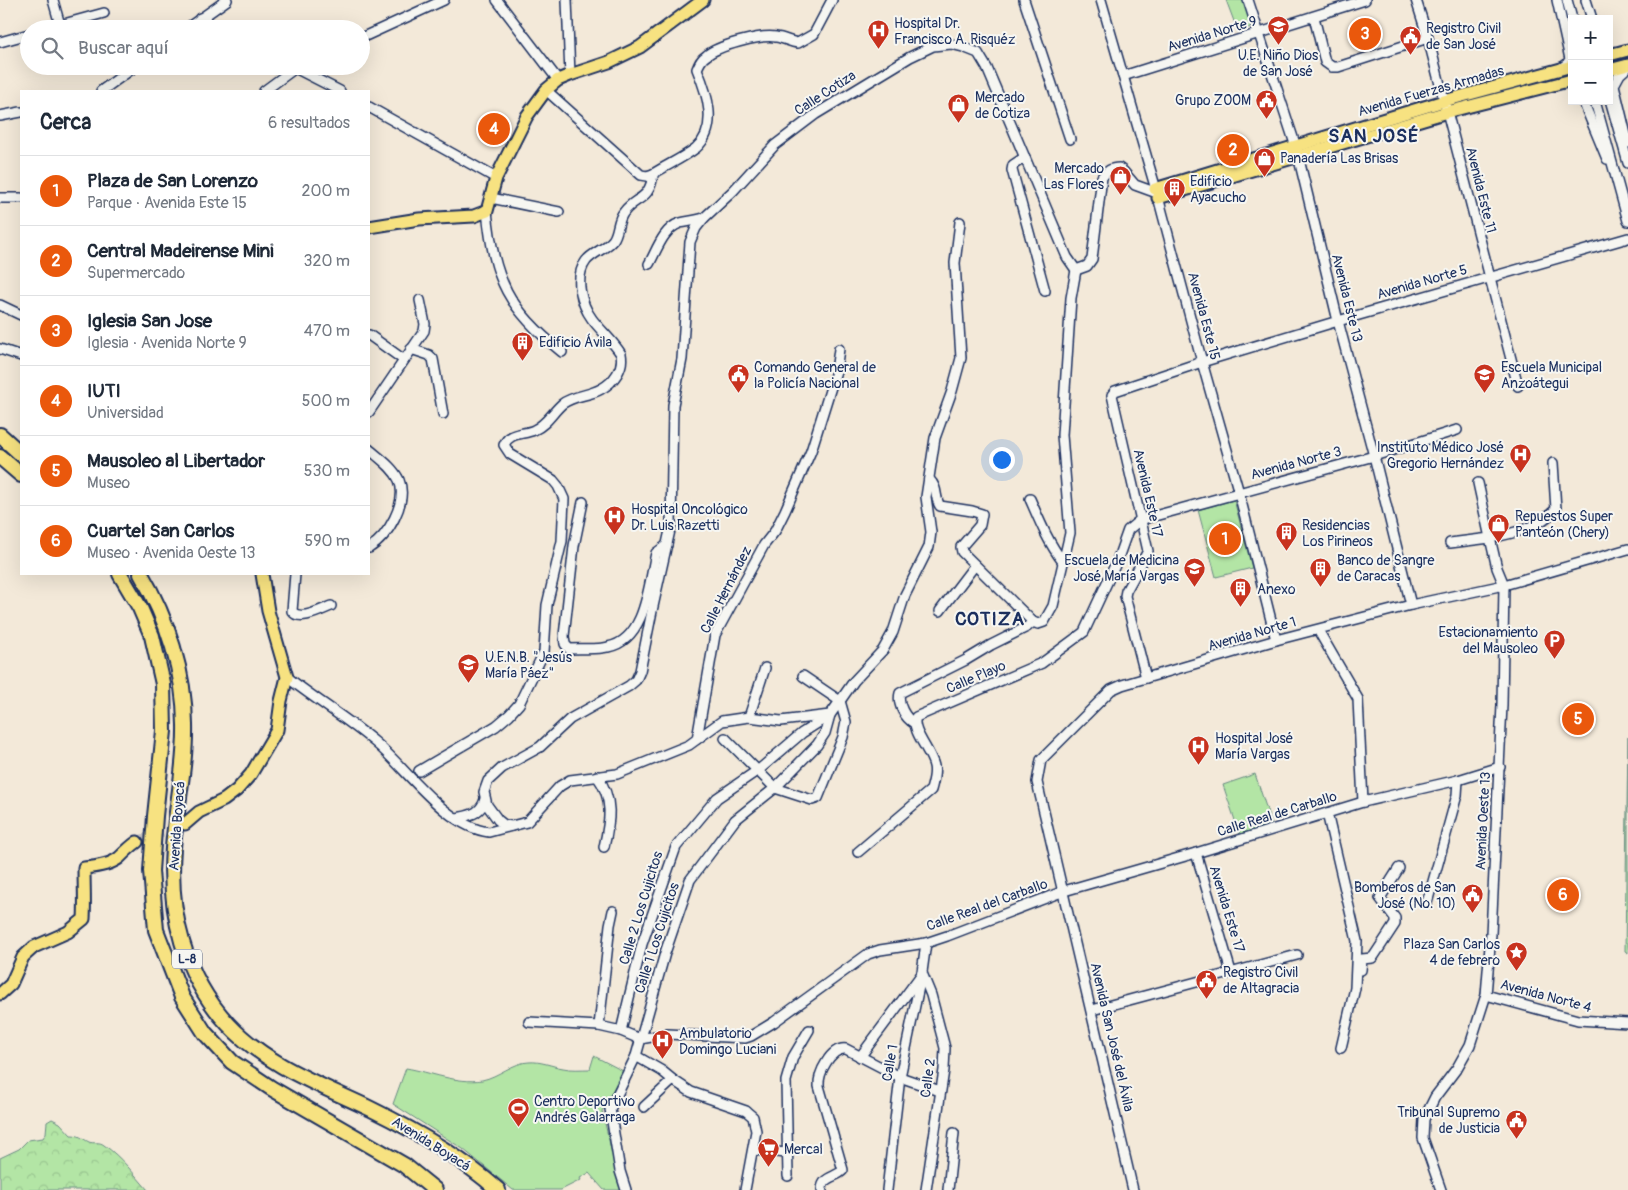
<!DOCTYPE html>
<html lang="es">
<meta charset="utf-8">
<style>
body{margin:0;font-family:Pangolin,sans-serif;background:#f6f6f7;color:#1f2937}
.controls{position:absolute;right:15px;top:15px;display:grid;overflow:hidden;border-radius:0px;box-shadow:0 5px 20px #0002}
.controls button{width:45px;height:45px;display:grid;place-items:center;padding:0;border:0;border-bottom:1px solid #e0e1e3;background:#fff;color:#1f2937;font:25px sans-serif}
.you{position:absolute;left:1001px;top:459px;width:18px;height:18px;margin:-12px;border:4px solid #fff;border-radius:50%;background:#1a73e8;box-shadow:0 0 0 8px #1a73e833}
.badge{display:grid;place-items:center;width:32px;height:32px;border-radius:50%;background:#ea580c;color:#fff;font-size:16px;font-weight:700}
.pin{position:absolute;translate:-50% -50%;border:2px solid #fff;box-shadow:0 1px 5px #0006}
.list{margin:0;padding:0;list-style:none}
h2{display:flex;justify-content:space-between;align-items:center;height:65px;margin:0;padding:0 20px;font-size:21px}
h2 small{font-size:16px;font-weight:400;color:#747a83}
.list li{display:grid;grid-template-columns:32px 1fr auto;gap:15px;align-items:center;box-sizing:border-box;height:70px;padding:0 20px;border-top:1px solid #e0e1e3}
.list b{display:block;font-size:19px;white-space:nowrap}
.list p{margin:0;font-size:16px;white-space:nowrap;color:#747a83}
.list em{font-size:16px;font-style:normal;color:#747a83}
.icon{flex:none;width:28px;height:28px;fill:none;stroke:currentColor;stroke-width:2;stroke-linecap:round;stroke-linejoin:round}
.map{position:relative;flex:none;width:1628px;height:1190px;overflow:hidden}
.search{position:absolute;background:#fff;box-shadow:0 5px 20px #0002;left:20px;top:20px;width:350px;height:55px;display:flex;align-items:center;gap:12px;box-sizing:border-box;padding:0 18px;border-radius:28px;color:#747a83;font-size:19px}
.panel{position:absolute;background:#fff;box-shadow:0 5px 20px #0002;left:20px;top:90px;width:350px;height:485px;border-radius:0px}
.map>svg:first-child{display:block}
.forest{fill:url(#forest-crowns);stroke:#678a82}
.green{fill:#b3e5a5;stroke:#678a82}
.lines{fill:none;stroke-linecap:round;stroke-linejoin:round}
.major-tunnel{stroke:#c8c4c0;stroke-width:11;stroke-dasharray:11 5.5;stroke-linecap:butt}
.minor-casing{stroke:#1b2f5e;stroke-width:12}
.major-casing{stroke:#1b2f5e;stroke-width:15}
.highway-casing{stroke:#1b2f5e;stroke-width:18}
.minor{stroke:#f6f6f2;stroke-width:9}
.major{stroke:#f7e281;stroke-width:11}
.highway{stroke:#f7e281;stroke-width:14}
.labels{text-anchor:middle;dominant-baseline:central;stroke-width:4;stroke-linejoin:round;paint-order:stroke}
.shield{fill:#f6f6f2;stroke:#5d6b8a;stroke-width:1}
.shield-label{font-size:12px;font-weight:bold;fill:#1b2f5e}
.poi-label{font-size:14px;fill:#1b2f5e;stroke:#f6f6f2;text-anchor:start}
.street-label{font-size:14px;fill:#1b2f5e;stroke:#f6f6f2}
.district-label{font-size:19px;font-weight:bold;letter-spacing:1px;fill:#1b2f5e;stroke:#f6f6f2}
</style>
<div class="map">
<svg width="1628" height="1190" viewBox="0 0 1628 1190">
<defs>
<pattern id="forest-crowns" width="20" height="18" patternUnits="userSpaceOnUse" patternTransform="scale(1.25)"><rect width="20" height="18" fill="#b3e5a5"/><path d="M2 6a3 3 0 1 1 6 0M12 15a3 3 0 1 1 6 0" fill="none" stroke="#99c590"/></pattern>
</defs>
<rect width="100%" height="100%" fill="#f3e9d9"/>
<filter id="ink" filterUnits="userSpaceOnUse"><feTurbulence type="fractalNoise" baseFrequency=".02" numOctaves="2"/><feDisplacementMap in="SourceGraphic" scale="10" xChannelSelector="R" yChannelSelector="G"/><feConvolveMatrix kernelMatrix="1 2 1 2 8 2 1 2 1" color-interpolation-filters="sRGB"/></filter>
<g filter="url(#ink)">
<path class="forest" d="M52,1119L60,1123L71,1135C80,1135 81,1138 89,1142C94,1144 99,1141 104,1145C121,1157 134,1174 148,1190H0V1158L19,1149L28,1140L43,1138L46,1133L47,1122Z"/>
<g class="green">
<path d="M1226,0H1244L1254,26L1238,32Z"/>
<path d="M1234,500L1252,568L1216,577L1198,510Z"/>
<path d="M1628,737V953L1625,951Z"/>
<path d="M1255,774L1272,825L1240,835L1223,785Z"/>
<path d="M594,1056L623,1071L602,1111L621,1190H604L589,1173L580,1178L581,1180L561,1190H513L463,1149L393,1104L406,1068C430,1072 457,1084 482,1080C498,1077 514,1062 529,1062C541,1061 551,1066 563,1068C571,1070 581,1069 590,1069Z"/>
</g>
<g class="lines">
<path class="major-tunnel" d="M137,842L181,825"/>
<defs>
<g id="minor">
<path d="M497,0L558,80"/>
<path d="M567,0L570,75"/>
<path d="M1024,0L1070,139"/>
<path d="M1101,0L1157,193L1202,362L1239,493L1276,640"/>
<path d="M1248,0L1296,147L1338,321L1374,456L1411,605"/>
<path d="M1416,0L1428,38L1518,386"/>
<path d="M1557,0L1570,59L1567,64L1560,69"/>
<path d="M1567,0L1572,19"/>
<path d="M1586,0L1592,19"/>
<path d="M1314,17L1325,62L1332,67H1338L1428,38"/>
<path d="M200,18L219,29"/>
<path d="M60,25L104,13"/>
<path d="M47,29L60,25L53,0"/>
<path d="M186,29L227,0"/>
<path d="M361,38L444,0"/>
<path d="M0,42L29,34"/>
<path d="M291,66L340,91"/>
<path d="M1628,67L1620,74L1614,85L1628,143"/>
<path d="M1123,76L1365,0"/>
<path d="M546,90L641,175L647,176L653,174"/>
<path d="M101,91L136,66"/>
<path d="M264,91L298,66"/>
<path d="M1609,96L1628,163"/>
<path d="M1583,101L1607,159"/>
<path d="M1595,101L1628,221"/>
<path d="M369,107L496,178"/>
<path d="M0,116L21,112"/>
<path d="M1025,157L1013,165L1012,170L1045,291"/>
<path d="M0,198H21"/>
<path d="M491,198L559,212"/>
<path d="M487,211C494,280 508,309 562,352"/>
<path d="M649,264C657,250 663,229 680,223C688,221 695,221 704,218"/>
<path d="M1076,270L1087,266L1092,259L1102,177C1107,171 1111,168 1119,168L1123,171L1135,185L1157,193"/>
<path d="M0,305L21,315"/>
<path d="M369,335L404,360"/>
<path d="M0,349L21,356"/>
<path d="M411,349L429,355L433,359L443,414"/>
<path d="M369,412L424,331L425,324L420,300"/>
<path d="M369,449C379,458 393,467 399,480C408,502 388,537 369,548"/>
<path d="M929,479C939,489 934,497 940,506L972,511L982,514L980,525L961,547L962,552L1033,622L1038,624L1044,622L1053,606L1070,533L1062,435L1071,298L1076,270"/>
<path d="M1030,499C1040,522 1048,542 1063,562"/>
<path d="M583,502L574,546L564,636L565,644L569,649C582,648 596,650 608,647C646,640 649,583 656,553L667,545"/>
<path d="M1450,543L1490,538L1478,483"/>
<path d="M295,574L292,611C299,622 321,610 331,606"/>
<path d="M940,611L975,565"/>
<path d="M1318,630L1358,699L1363,802"/>
<path d="M287,677C316,700 348,719 376,743C407,769 446,827 489,832L527,822L560,786L570,780L617,774L689,745L722,721L749,717L781,721L830,715"/>
<path d="M1146,678L1125,596L1126,591L1148,551L1112,395L1115,391L1202,362L1338,321L1628,238"/>
<path d="M749,717L765,668"/>
<path d="M914,723C905,718 897,704 900,693L966,660L991,645L1027,627L1033,622"/>
<path d="M725,738L775,788L812,800L818,798L843,737L846,722L840,701L803,676"/>
<path d="M697,739L715,635L764,545L775,531L785,511L811,451L836,371L839,349"/>
<path d="M419,771L496,726L509,715L519,704L544,652L547,605L562,541L564,499L558,486L553,480L510,454L504,445C509,432 523,435 534,430C546,425 552,413 562,404C574,395 589,396 601,389C614,382 624,368 621,354C613,341 601,331 592,319C581,304 574,277 586,261C593,252 606,249 613,240C619,232 617,220 624,212C636,196 650,201 653,174C667,165 683,158 696,148C719,128 707,93 697,69C699,64 701,59 706,56C717,46 761,34 776,37C784,38 790,42 798,43L814,34L832,0"/>
<path d="M597,776C614,799 610,821 604,847"/>
<path d="M1327,813L1357,941L1355,988L1341,1048"/>
<path d="M457,818C470,815 481,814 485,799"/>
<path d="M511,826L503,824L498,820L487,805L484,792L488,781L502,768L540,747L570,719L629,686L636,680L640,671L652,611L671,526L673,405L682,359L690,242L696,228L704,218L733,191L775,145L816,114L910,57L933,46L951,44L963,47L978,53L987,68L1067,257L1076,270"/>
<path d="M858,852L931,790C933,782 936,774 934,766C931,751 910,730 916,717L1042,663L1084,632L1117,561L1128,530L1140,520L1374,456L1457,430"/>
<path d="M1196,853L1231,972"/>
<path d="M1427,903L1457,795L1458,780"/>
<path d="M1361,970L1362,959L1372,958L1374,956L1395,924V918L1380,898L1399,868"/>
<path d="M922,973L931,995L945,1048L944,1070L926,1190"/>
<path d="M1486,995L1578,1020L1628,1023"/>
<path d="M1092,1010L1297,955"/>
<path d="M529,1022L599,1026L621,1031L640,1039L668,1034L745,1038L751,1036L774,1022L868,954L880,950L926,943L947,936L1064,891L1196,853L1363,802L1458,780L1500,767"/>
<path d="M599,1026L610,925L613,911"/>
<path d="M621,1031L642,944L676,847L717,798L761,768L802,733L824,719"/>
<path d="M636,1056L662,1071L673,1080L691,1092L746,1111L753,1117L756,1131L745,1190"/>
<path d="M860,1057L921,975"/>
<path d="M644,1107L673,1080"/>
<path d="M753,1150L787,1153"/>
<path d="M788,1176L786,1081L793,1057L809,1030"/>
<path d="M626,1190L620,1171L610,1109L636,1056L665,953L690,880L735,820L775,788L817,745L825,733L830,715L840,701L854,681L883,650L893,632L905,595L929,547L931,532L926,497L935,438L952,391L961,358L955,263L960,222"/>
<path d="M822,1190C822,1176 836,1178 843,1170L819,1086C818,1073 831,1047 846,1049L900,1077L940,1091"/>
<path d="M887,1190L900,1077L922,972L926,943"/>
<path d="M948,1190L954,1133"/>
<path d="M1133,1190L1037,782L1041,760L1111,690L1122,685L1276,640L1411,605L1504,585L1628,549"/>
<path d="M1441,1190L1423,1138L1424,1119L1435,1097L1457,1068L1470,1045L1486,995L1491,934L1502,705L1504,585L1497,568L1490,538C1515,533 1538,528 1556,509L1553,463"/>
</g>
<g id="major">
<path d="M1609,55L1628,50"/>
<path d="M1609,70L1628,65"/>
<path d="M1155,189L1444,101L1572,66"/>
<path d="M1158,198L1447,112L1572,80"/>
<path d="M369,227L419,219L474,216L487,211L496,178L527,116L546,90L558,80L570,75L609,62L640,47L703,0"/>
<path d="M185,824L199,812L224,800L237,790L251,774L277,730L281,701L287,677L268,611L262,574"/>
<path d="M0,994L11,984L23,957L34,947L68,932L84,919C85,902 84,886 84,868C95,867 110,865 119,858C125,852 130,847 137,842"/>
</g>
<g id="highway">
<path d="M0,435L21,454"/>
<path d="M0,457L21,475"/>
<path d="M120,574L140,608L152,636L163,684L164,731L155,816L151,871L156,930L182,997L205,1033L232,1062L271,1088L404,1165L435,1190"/>
<path d="M141,574C167,618 185,673 185,725C186,766 176,807 173,848C168,912 184,976 228,1024C267,1066 321,1085 371,1109C416,1131 460,1156 498,1190"/>
</g>
</defs>
<use href="#minor" class="minor-casing"/>
<use href="#major" class="major-casing"/>
<use href="#highway" class="highway-casing"/>
<use href="#minor" class="minor"/>
<use href="#major" class="major"/>
<use href="#highway" class="highway"/>
</g>
</g>
<defs>
<symbol id="school-pin" viewBox="-11 -11 22 30"><path d="M0 17L-7.5 6A9.5 9.5 0 1 1 7.5 6Z" fill="#c8321e" stroke="#f6f6f2"/><path d="M0-5L7-2L0 1L-7-2ZM-4 1L0 2.5L4 1V4Q0 6-4 4Z" fill="#fff"/></symbol>
<symbol id="hospital-pin" viewBox="-11 -11 22 30"><path d="M0 17L-7.5 6A9.5 9.5 0 1 1 7.5 6Z" fill="#c8321e" stroke="#f6f6f2"/><path d="M-5-5h3v3.5h4V-5h3V5h-3V1.5h-4V5h-3Z" fill="#fff"/></symbol>
<symbol id="civic-pin" viewBox="-11 -11 22 30"><path d="M0 17L-7.5 6A9.5 9.5 0 1 1 7.5 6Z" fill="#c8321e" stroke="#f6f6f2"/><path d="M-.6-6.5H3V-4.5H.6V-3L4-1V1h2V6H-6V1h2V-1L-.6-3ZM-1.2 2.5V6h2.4V2.5Z" fill="#fff"/></symbol>
<symbol id="shop-pin" viewBox="-11 -11 22 30"><path d="M0 17L-7.5 6A9.5 9.5 0 1 1 7.5 6Z" fill="#c8321e" stroke="#f6f6f2"/><path d="M-5-2.5h2.3a2.7 3.5 0 0 1 5.4 0H5L5.5 6h-11ZM-1.5-2.5h3a1.5 2.3 0 0 0-3 0Z" fill="#fff"/></symbol>
<symbol id="building-pin" viewBox="-11 -11 22 30"><path d="M0 17L-7.5 6A9.5 9.5 0 1 1 7.5 6Z" fill="#c8321e" stroke="#f6f6f2"/><path d="M-4-6H4V6H1V3H-1V6H-4ZM-2.5-4.3h1.7v1.8h-1.7ZM.8-4.3h1.7v1.8H.8ZM-2.5-1h1.7V.8h-1.7ZM.8-1h1.7V.8H.8Z" fill="#fff"/></symbol>
<symbol id="university-pin" viewBox="-11 -11 22 30"><path d="M0 17L-7.5 6A9.5 9.5 0 1 1 7.5 6Z" fill="#c8321e" stroke="#f6f6f2"/><path d="M0-5L7-2L0 1L-7-2ZM-4 1L0 2.5L4 1V4Q0 6-4 4Z" fill="#fff"/></symbol>
<symbol id="parking-pin" viewBox="-11 -11 22 30"><path d="M0 17L-7.5 6A9.5 9.5 0 1 1 7.5 6Z" fill="#c8321e" stroke="#f6f6f2"/><path d="M-3.5-5.5H1a3.5 3.5 0 0 1 0 7H-1V5.5H-3.5ZM-1-3.4V-.6H.8a1.4 1.4 0 0 0 0-2.8Z" fill="#fff"/></symbol>
<symbol id="sight-pin" viewBox="-11 -11 22 30"><path d="M0 17L-7.5 6A9.5 9.5 0 1 1 7.5 6Z" fill="#c8321e" stroke="#f6f6f2"/><path d="M0-6L1.8-2.2L6-1.7L2.9 1.2L3.7 5.4L0 3.3L-3.7 5.4L-2.9 1.2L-6-1.7L-1.8-2.2Z" fill="#fff"/></symbol>
<symbol id="stadium-pin" viewBox="-11 -11 22 30"><path d="M0 17L-7.5 6A9.5 9.5 0 1 1 7.5 6Z" fill="#c8321e" stroke="#f6f6f2"/><path d="M0-5a6.5 5 0 1 0 0 10a6.5 5 0 1 0 0-10ZM-3.5-1.8h7v3.6h-7Z" fill="#fff"/></symbol>
<symbol id="supermarket-pin" viewBox="-11 -11 22 30"><path d="M0 17L-7.5 6A9.5 9.5 0 1 1 7.5 6Z" fill="#c8321e" stroke="#f6f6f2"/><path d="M-6-5.5h2.5l.6 2H6L4.5 2H-2.5L-4.4-4H-6ZM-1.5 3.2a1.3 1.3 0 1 0 .1 0ZM3 3.2a1.3 1.3 0 1 0 .1 0Z" fill="#fff"/></symbol>
</defs>
<g fill-rule="evenodd">
<use href="#school-pin" x="1266" y="14" width="25" height="34"/>
<use href="#hospital-pin" x="866" y="18" width="25" height="34"/>
<use href="#civic-pin" x="1398" y="24" width="25" height="34"/>
<use href="#civic-pin" x="1254" y="88" width="25" height="34"/>
<use href="#shop-pin" x="946" y="92" width="25" height="34"/>
<use href="#shop-pin" x="1252" y="146" width="25" height="34"/>
<use href="#shop-pin" x="1108" y="164" width="25" height="34"/>
<use href="#building-pin" x="1162" y="176" width="25" height="34"/>
<use href="#building-pin" x="510" y="330" width="25" height="34"/>
<use href="#civic-pin" x="726" y="362" width="25" height="34"/>
<use href="#school-pin" x="1472" y="362" width="25" height="34"/>
<use href="#hospital-pin" x="1508" y="442" width="25" height="34"/>
<use href="#hospital-pin" x="602" y="504" width="25" height="34"/>
<use href="#shop-pin" x="1486" y="512" width="25" height="34"/>
<use href="#building-pin" x="1274" y="520" width="25" height="34"/>
<use href="#university-pin" x="1182" y="556" width="25" height="34"/>
<use href="#building-pin" x="1308" y="556" width="25" height="34"/>
<use href="#building-pin" x="1228" y="576" width="25" height="34"/>
<use href="#parking-pin" x="1542" y="628" width="25" height="34"/>
<use href="#school-pin" x="456" y="652" width="25" height="34"/>
<use href="#hospital-pin" x="1186" y="734" width="25" height="34"/>
<use href="#civic-pin" x="1460" y="882" width="25" height="34"/>
<use href="#sight-pin" x="1504" y="940" width="25" height="34"/>
<use href="#civic-pin" x="1194" y="968" width="25" height="34"/>
<use href="#hospital-pin" x="650" y="1028" width="25" height="34"/>
<use href="#stadium-pin" x="506" y="1096" width="25" height="34"/>
<use href="#civic-pin" x="1504" y="1108" width="25" height="34"/>
<use href="#supermarket-pin" x="756" y="1136" width="25" height="34"/>
</g>
<g class="labels">
<rect class="shield" x="172" y="949.5" width="30" height="19" rx="4"/>
<g class="shield-label">
<text x="187" y="959">L-8</text>
</g>
<g class="poi-label">
<text x="894" y="23">Hospital Dr.<tspan x="894" dy="16">Francisco A. Risquéz</tspan></text>
<text x="1426" y="28">Registro Civil<tspan x="1426" dy="16">de San José</tspan></text>
<text x="1278" y="55" text-anchor="middle">U.E. Niño Dios<tspan x="1278" dy="16">de San José</tspan></text>
<text x="975" y="97">Mercado<tspan x="975" dy="16">de Cotiza</tspan></text>
<text x="1251" y="100" text-anchor="end">Grupo ZOOM</text>
<text x="1280" y="158">Panadería Las Brisas</text>
<text x="1104" y="168" text-anchor="end">Mercado<tspan x="1104" dy="16">Las Flores</tspan></text>
<text x="1190" y="181">Edificio<tspan x="1190" dy="16">Ayacucho</tspan></text>
<text x="539" y="342">Edificio Ávila</text>
<text x="754" y="367">Comando General de<tspan x="754" dy="16">la Policía Nacional</tspan></text>
<text x="1501" y="367">Escuela Municipal<tspan x="1501" dy="16">Anzoátegui</tspan></text>
<text x="1504" y="447" text-anchor="end">Instituto Médico José<tspan x="1504" dy="16">Gregorio Hernández</tspan></text>
<text x="631" y="509">Hospital Oncológico<tspan x="631" dy="16">Dr. Luis Razetti</tspan></text>
<text x="1515" y="516">Repuestos Super<tspan x="1515" dy="16">Panteón (Chery)</tspan></text>
<text x="1302" y="525">Residencias<tspan x="1302" dy="16">Los Pirineos</tspan></text>
<text x="1179" y="560" text-anchor="end">Escuela de Medicina<tspan x="1179" dy="16">José María Vargas</tspan></text>
<text x="1337" y="560">Banco de Sangre<tspan x="1337" dy="16">de Caracas</tspan></text>
<text x="1257" y="589">Anexo</text>
<text x="1538" y="632" text-anchor="end">Estacionamiento<tspan x="1538" dy="16">del Mausoleo</tspan></text>
<text x="485" y="657">U.E.N.B. "Jesús<tspan x="485" dy="16">María Páez"</tspan></text>
<text x="1215" y="738">Hospital José<tspan x="1215" dy="16">María Vargas</tspan></text>
<text x="1456" y="887" text-anchor="end">Bomberos de San<tspan x="1456" dy="16">José (No. 10)</tspan></text>
<text x="1500" y="944" text-anchor="end">Plaza San Carlos<tspan x="1500" dy="16">4 de febrero</tspan></text>
<text x="1223" y="972">Registro Civil<tspan x="1223" dy="16">de Altagracia</tspan></text>
<text x="679" y="1033">Ambulatorio<tspan x="679" dy="16">Domingo Luciani</tspan></text>
<text x="534" y="1101">Centro Deportivo<tspan x="534" dy="16">Andrés Galarraga</tspan></text>
<text x="1500" y="1112" text-anchor="end">Tribunal Supremo<tspan x="1500" dy="16">de Justicia</tspan></text>
<text x="784" y="1149">Mercal</text>
</g>
<g class="street-label">
<text transform="translate(1212 34) rotate(-17)">Avenida Norte 9</text>
<text transform="translate(1431 91) rotate(-16)">Avenida Fuerzas Armadas</text>
<text transform="translate(825 93) rotate(-33)">Calle Cotiza</text>
<text transform="translate(1481 190) rotate(76)">Avenida Este 11</text>
<text transform="translate(1422 282) rotate(-16)">Avenida Norte 5</text>
<text transform="translate(1347 298) rotate(76)">Avenida Este 13</text>
<text transform="translate(1204 316) rotate(75)">Avenida Este 15</text>
<text transform="translate(1296 463) rotate(-15)">Avenida Norte 3</text>
<text transform="translate(1148 493) rotate(77)">Avenida Este 17</text>
<text transform="translate(726 590) rotate(-63)">Calle Hernández</text>
<text transform="translate(1252 634) rotate(-16)">Avenida Norte 1</text>
<text transform="translate(976 677) rotate(-23)">Calle Playo</text>
<text transform="translate(1277 814) rotate(-17)">Calle Real de Carballo</text>
<text transform="translate(1483 821) rotate(-87)">Avenida Oeste 13</text>
<text transform="translate(177 826) rotate(-86)">Avenida Boyacá</text>
<text transform="translate(987 905) rotate(-20)">Calle Real del Carballo</text>
<text transform="translate(641 908) rotate(-73)">Calle 2 Los Cujicitos</text>
<text transform="translate(1227 909) rotate(73)">Avenida Este 17</text>
<text transform="translate(657 938) rotate(-72)">Calle 1 Los Cujicitos</text>
<text transform="translate(1546 996) rotate(15)">Avenida Norte 4</text>
<text transform="translate(1112 1037) rotate(77)">Avenida San José del Ávila</text>
<text transform="translate(890 1063) rotate(-80)">Calle 1</text>
<text transform="translate(928 1078) rotate(-82)">Calle 2</text>
<text transform="translate(431 1144) rotate(32)">Avenida Boyacá</text>
</g>
<g class="district-label">
<text x="1374" y="136">SAN JOSÉ</text>
<text x="990" y="619">COTIZA</text>
</g>
</g>
</svg>
<div class="controls">
<button>+</button>
<button>−</button>
</div>
<div class="you"></div>
<div class="pin badge" style="left:1225px;top:539px">1</div>
<div class="pin badge" style="left:1233px;top:150px">2</div>
<div class="pin badge" style="left:1365px;top:34px">3</div>
<div class="pin badge" style="left:494px;top:129px">4</div>
<div class="pin badge" style="left:1578px;top:719px">5</div>
<div class="pin badge" style="left:1563px;top:895px">6</div>
<div class="search"><svg class="icon" aria-label="search" viewBox="0 0 24 24"><circle cx="10" cy="10" r="6"/><path d="M15 15l6 6"/></svg>Buscar aquí</div>
<section class="panel">
<h2>Cerca<small>6 resultados</small></h2>
<ul class="list">
<li><span class="badge">1</span><div><b>Plaza de San Lorenzo</b><p>Parque · Avenida Este 15</p></div><em>200 m</em></li>
<li><span class="badge">2</span><div><b>Central Madeirense Mini</b><p>Supermercado</p></div><em>320 m</em></li>
<li><span class="badge">3</span><div><b>Iglesia San Jose</b><p>Iglesia · Avenida Norte 9</p></div><em>470 m</em></li>
<li><span class="badge">4</span><div><b>IUTI</b><p>Universidad</p></div><em>500 m</em></li>
<li><span class="badge">5</span><div><b>Mausoleo al Libertador</b><p>Museo</p></div><em>530 m</em></li>
<li><span class="badge">6</span><div><b>Cuartel San Carlos</b><p>Museo · Avenida Oeste 13</p></div><em>590 m</em></li>
</ul>
</section>
</div>
